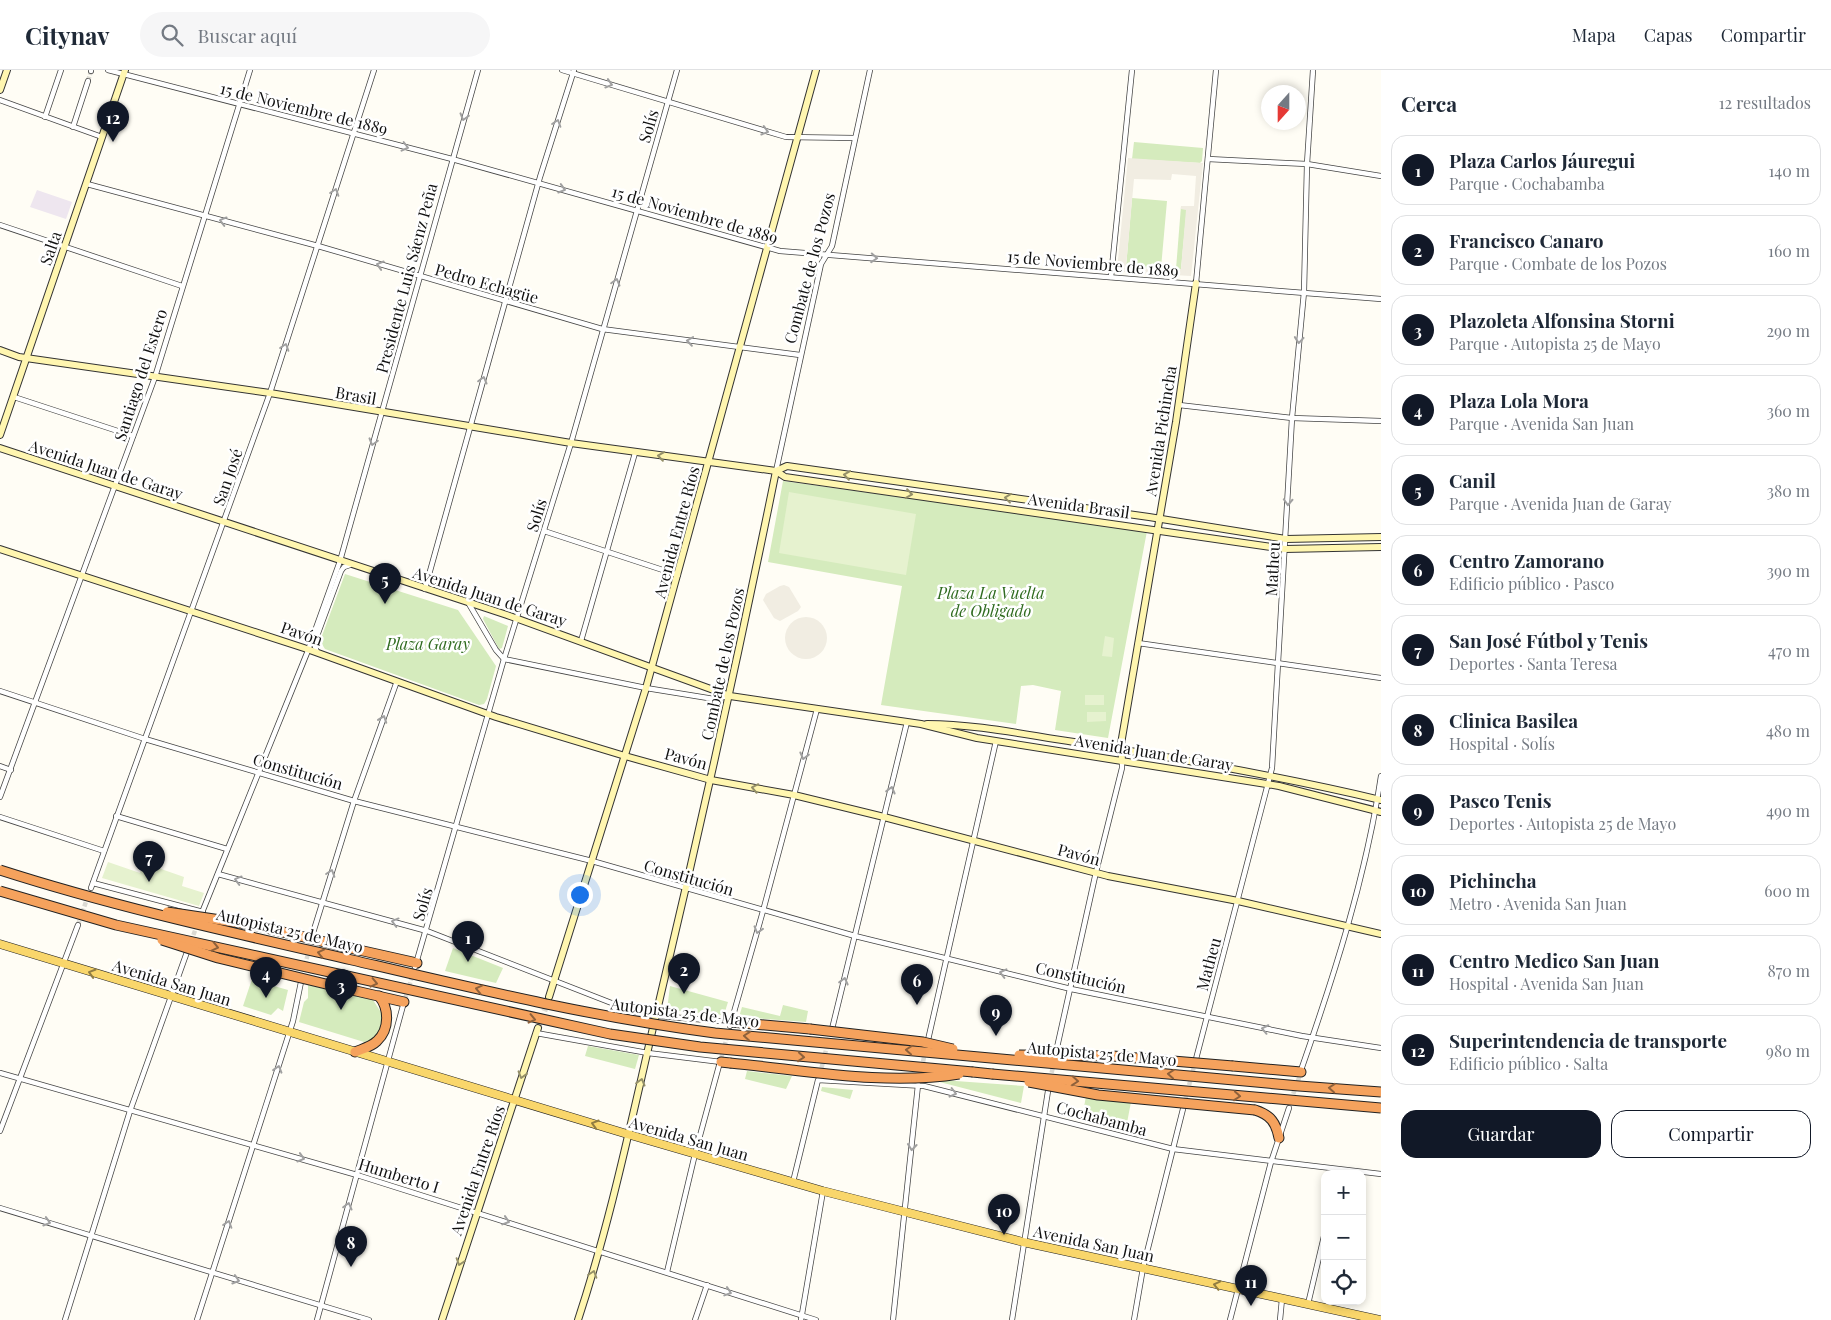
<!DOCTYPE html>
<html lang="es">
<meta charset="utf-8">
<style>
body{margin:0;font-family:"Playfair Display",serif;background:#f6f6f7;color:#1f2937}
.controls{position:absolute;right:15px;bottom:15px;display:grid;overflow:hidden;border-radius:10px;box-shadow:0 2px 8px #0003}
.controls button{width:45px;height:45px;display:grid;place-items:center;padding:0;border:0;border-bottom:1px solid #e0e1e3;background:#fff;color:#1f2937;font:25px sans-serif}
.compass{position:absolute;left:1261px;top:15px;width:45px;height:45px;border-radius:50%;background:#fff;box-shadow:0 2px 8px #0003;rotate:201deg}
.you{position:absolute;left:579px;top:824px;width:18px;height:18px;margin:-12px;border:4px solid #fff;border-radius:50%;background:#1a73e8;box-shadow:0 0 0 8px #1a73e833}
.badge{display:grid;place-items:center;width:32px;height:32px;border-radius:50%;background:#111827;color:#fff;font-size:16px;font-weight:700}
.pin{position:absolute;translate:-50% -41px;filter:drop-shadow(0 1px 2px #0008)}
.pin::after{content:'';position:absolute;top:26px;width:18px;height:15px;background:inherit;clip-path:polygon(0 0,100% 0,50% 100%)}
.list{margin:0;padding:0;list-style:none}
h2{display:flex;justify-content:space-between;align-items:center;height:65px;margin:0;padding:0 20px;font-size:21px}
h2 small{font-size:16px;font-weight:400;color:#747a83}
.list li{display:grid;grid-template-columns:32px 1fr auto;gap:15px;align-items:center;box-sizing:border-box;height:70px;margin:0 10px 10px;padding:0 10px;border:1px solid #e0e1e3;border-radius:15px}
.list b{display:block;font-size:19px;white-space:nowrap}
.list p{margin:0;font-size:16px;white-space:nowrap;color:#747a83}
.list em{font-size:16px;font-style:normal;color:#747a83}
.actions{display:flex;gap:10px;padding:15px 20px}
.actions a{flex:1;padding:11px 0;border:1px solid #111827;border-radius:15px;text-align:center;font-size:18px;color:#111827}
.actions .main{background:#111827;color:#fff}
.icon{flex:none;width:28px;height:28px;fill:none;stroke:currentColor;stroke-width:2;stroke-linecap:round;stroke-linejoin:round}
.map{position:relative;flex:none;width:1381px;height:1250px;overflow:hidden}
header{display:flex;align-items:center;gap:30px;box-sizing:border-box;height:70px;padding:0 25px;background:#fff;border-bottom:1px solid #e0e1e3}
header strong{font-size:24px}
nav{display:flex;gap:28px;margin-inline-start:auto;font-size:18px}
.search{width:350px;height:45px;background:#f6f6f7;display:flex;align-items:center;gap:12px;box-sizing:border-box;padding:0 18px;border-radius:28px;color:#747a83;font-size:19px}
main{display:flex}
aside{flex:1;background:#fff}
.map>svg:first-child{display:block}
.industrial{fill:#eee6ef}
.green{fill:#d5ebbd}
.pitch{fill:#e6f2cf}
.plaza{fill:#f1ede2;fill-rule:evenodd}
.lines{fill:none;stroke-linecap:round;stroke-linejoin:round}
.street-tunnel{stroke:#dbdad3;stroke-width:4.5;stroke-dasharray:4.5 2;stroke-linecap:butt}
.secondary-tunnel{stroke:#dbdad3;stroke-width:6;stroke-dasharray:6 3;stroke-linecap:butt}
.street-casing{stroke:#444;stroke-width:6}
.secondary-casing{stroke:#333;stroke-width:8}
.primary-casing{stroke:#222;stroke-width:9}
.highway-casing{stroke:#222;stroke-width:11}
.street{stroke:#fff;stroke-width:4.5}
.secondary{stroke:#fff6b0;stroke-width:6}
.primary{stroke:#f9d66b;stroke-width:8}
.highway{stroke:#f5a25d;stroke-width:9}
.highway-bridge-casing{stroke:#222;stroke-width:11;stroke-linecap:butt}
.highway-bridge{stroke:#f5a25d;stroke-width:9}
.oneway{stroke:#a0a0a0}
.oneway2{stroke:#948f68}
.oneway3{stroke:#8e613b}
.oneway4{stroke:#917d42}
.labels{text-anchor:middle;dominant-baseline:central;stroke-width:5;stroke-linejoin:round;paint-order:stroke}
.street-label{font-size:16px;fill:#111;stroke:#fff}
.park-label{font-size:16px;font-style:italic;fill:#2f6b1f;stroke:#fff}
</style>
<header>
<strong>Citynav</strong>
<div class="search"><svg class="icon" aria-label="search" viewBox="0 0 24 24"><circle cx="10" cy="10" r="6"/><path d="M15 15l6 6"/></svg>Buscar aquí</div>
<nav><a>Mapa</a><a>Capas</a><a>Compartir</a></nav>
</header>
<main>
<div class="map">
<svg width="1381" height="1250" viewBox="0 0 1381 1250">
<rect width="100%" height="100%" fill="#fffdf5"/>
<path class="industrial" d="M37,120L72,132L66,149L30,137Z"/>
<g class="green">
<path d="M1134,72L1203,78L1202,91L1200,93L1132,89Z"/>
<path d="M1132,128L1167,131L1161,198L1156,197V199L1126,197Z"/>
<path d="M1181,136H1187L1181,199H1176Z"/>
<path d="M783,411L1147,461L1108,668L1055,660L1061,621L1033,615L1021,616L1016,654L881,635L902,516L768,492Z"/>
<path d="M345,504L458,540L496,596L487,629L484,634L479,635L325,579L320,571Z"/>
<path d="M484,546L508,556L502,578L499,579L483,549Z"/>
<path d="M453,878L503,898L496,913L445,901Z"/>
<path d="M254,903L276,908L274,916L288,920L283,941L278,938L271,945L243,936Z"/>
<path d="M308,915L373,930L384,947L377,969L364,972L299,952L304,932L308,928Z"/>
<path d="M670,916L728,932L724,945L667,940Z"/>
<path d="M783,935L808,941L806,952L739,947L742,937L780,946Z"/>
<path d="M588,976L639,985L635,999L585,986Z"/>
<path d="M747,1001L792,1006L786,1019L745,1009Z"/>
<path d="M928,1009L1024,1016L1021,1033Z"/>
<path d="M822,1017L853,1020L850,1029L821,1021Z"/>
<path d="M1086,1026L1131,1032L1126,1058L1082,1048Z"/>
</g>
<g class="pitch">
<path d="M789,422L916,444L906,505L779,483Z"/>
<path d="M1105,566L1114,568L1112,587L1102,586Z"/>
<rect x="1085" y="625" width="19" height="10"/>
<path d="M1087,642H1106V651L1087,652Z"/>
<path d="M108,792L140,803L144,793L184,807L182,816L204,823L199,836L102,808Z"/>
</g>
<g class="plaza">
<path d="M1128,88L1203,93L1191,206L1121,202L1117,200ZM1172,104L1196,106L1194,136H1181V139L1186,140L1181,199L1126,197L1134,109L1171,110Z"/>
<path d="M780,516L784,515L789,517L801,537L798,541L780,551L774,548L763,530L766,524Z"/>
<circle cx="806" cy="568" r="21"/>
</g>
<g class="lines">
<g class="street-tunnel">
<path d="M88,11L91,1"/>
<path d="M78,855L88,826"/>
<path d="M191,871L198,853"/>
<path d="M302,908L312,867"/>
<path d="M405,929L413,904"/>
<path d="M721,989L730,956"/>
<path d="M922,998L925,981"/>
<path d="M820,1004L831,960"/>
<path d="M1050,1009L1054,993"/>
<path d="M1291,1030L1300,1005"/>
<path d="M1184,1034L1195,993"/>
</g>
<path class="secondary-tunnel" d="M538,958L548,931"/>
<defs>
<g id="street">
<path d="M108,0L452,89L780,181L1381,229"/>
<path d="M562,0L786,67L855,68"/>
<path d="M91,1V0"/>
<path d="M0,30L102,67"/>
<path d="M45,47L61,0"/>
<path d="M73,57L88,11"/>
<path d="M1208,89L1307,94L1381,106"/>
<path d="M87,114L318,176L602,259L800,285"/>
<path d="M0,155L182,216"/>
<path d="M1111,207L1132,0"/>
<path d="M1196,213L1216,0"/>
<path d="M14,327L133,366"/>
<path d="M1179,335L1292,348L1381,351"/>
<path d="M776,401L821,194L832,176L870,0"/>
<path d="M544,461L678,505"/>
<path d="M425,519L540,107L574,0"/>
<path d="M469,534L496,580L504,589L646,618L714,629L728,626"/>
<path d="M581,571L635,383"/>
<path d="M1138,573L1381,608"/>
<path d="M317,582L314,574L341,501L344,497L350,495"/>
<path d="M0,621L145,669L354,731L592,791L855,866L1071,919L1302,966L1381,978"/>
<path d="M0,696L11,700"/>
<path d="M0,727L155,307L250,0"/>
<path d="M116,746L227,779"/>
<path d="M0,747L104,781"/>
<path d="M218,804L427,861L632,941L646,945L731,952"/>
<path d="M93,813L203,842"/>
<path d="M91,818L270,323L374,0"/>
<path d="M201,845L307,583L340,491L478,0"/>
<path d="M312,866L354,731L397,611"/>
<path d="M415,897L504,589L571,373L677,0"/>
<path d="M730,956L763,841L817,639"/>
<path d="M832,959L907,652"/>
<path d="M536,963L648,983L721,992"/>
<path d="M928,970L996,671"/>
<path d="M1056,982L1096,802L1122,698V691"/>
<path d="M1196,989L1272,698L1292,348L1304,222L1307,94L1313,0"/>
<path d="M0,1003L357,1105L816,1250"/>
<path d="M1300,1003C1334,906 1366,807 1381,706"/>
<path d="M0,1061L78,855"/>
<path d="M793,1112L818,1010L924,1016L1173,1079L1381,1104"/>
<path d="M0,1138L369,1250"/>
<path d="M667,1202L695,1084L720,992"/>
<path d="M1308,1234L1325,1162"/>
<path d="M65,1250L130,1041L187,882"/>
<path d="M197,1250L293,951L301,912"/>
<path d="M317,1250L404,932"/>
<path d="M695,1250L707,1215"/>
<path d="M801,1250L823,1121"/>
<path d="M893,1250L918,1015"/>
<path d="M1012,1250L1048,1021"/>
<path d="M1134,1250L1143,1198L1184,1035"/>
<path d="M1230,1250L1271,1092L1289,1038"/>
<path d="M1280,1250L1282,1229"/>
</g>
<g id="secondary">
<path d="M0,20L7,0"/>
<path d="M0,280L19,287L270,323L571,373L776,401L785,407L1285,479L1381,477"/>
<path d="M0,365L125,0"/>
<path d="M0,378L507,545L730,626L921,654L977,668L1279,716L1381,742"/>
<path d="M776,401L787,396L1149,447L1286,469L1381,467"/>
<path d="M0,479L307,579L496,647L625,686L711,710L794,725L884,747L1108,806L1238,831L1381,864"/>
<path d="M927,654C976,654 1026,665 1074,672C1177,688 1280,706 1381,730"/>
<path d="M1122,691L1121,674L1176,352L1196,213"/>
<path d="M549,927L646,618L816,0"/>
<path d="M442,1250L538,958"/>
<path d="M578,1250C611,1150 632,1047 656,945C699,764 739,583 776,401"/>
</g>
<path id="primary" d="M0,874L627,1064L823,1121L1023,1172L1380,1250"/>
<g id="highway">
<path d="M350,878L417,893"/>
<path d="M330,915L404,932"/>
<path d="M731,952L810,959"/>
<path d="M355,982C362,979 371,977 377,971C390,959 389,938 379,926"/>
<path d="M721,992L730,993"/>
<path d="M1233,996L1301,1002"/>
<path d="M973,1002L992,1004"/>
<path d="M1255,1040C1271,1045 1276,1053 1279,1068"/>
</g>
</defs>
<use href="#street" class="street-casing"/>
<use href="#secondary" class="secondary-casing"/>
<use href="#primary" class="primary-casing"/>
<use href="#highway" class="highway-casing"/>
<use href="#street" class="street"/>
<use href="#secondary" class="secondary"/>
<use href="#primary" class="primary"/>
<use href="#highway" class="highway"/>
<defs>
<g id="highway-bridge">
<path d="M0,800C115,837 234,863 352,890C472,918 592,947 715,963L1299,1016L1381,1022"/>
<path d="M0,821L116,855L610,964L700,977L973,1002"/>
<path d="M167,842L254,855L350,878"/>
<path d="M162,870L218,888L330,915"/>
<path d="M810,959L923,972L953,979"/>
<path d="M1019,985L1113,986L1233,996"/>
<path d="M730,993C805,1000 884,1016 959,1004"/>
<path d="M992,1004L1381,1038"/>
<path d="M1029,1012L1098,1025L1255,1040"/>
</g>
</defs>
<use href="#highway-bridge" class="highway-bridge-casing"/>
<use href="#highway-bridge" class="highway-bridge"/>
</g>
<defs><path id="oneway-chevron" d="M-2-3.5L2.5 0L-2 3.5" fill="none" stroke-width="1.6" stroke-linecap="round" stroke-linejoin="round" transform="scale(1.25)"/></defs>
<g class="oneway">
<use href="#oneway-chevron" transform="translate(609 14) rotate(17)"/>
<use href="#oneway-chevron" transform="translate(464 47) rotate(106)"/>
<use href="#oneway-chevron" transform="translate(557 53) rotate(-72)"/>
<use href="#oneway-chevron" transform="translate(765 61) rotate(16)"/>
<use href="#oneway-chevron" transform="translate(405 77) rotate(14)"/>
<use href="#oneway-chevron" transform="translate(562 119) rotate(16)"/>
<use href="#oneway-chevron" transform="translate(335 122) rotate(-72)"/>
<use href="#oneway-chevron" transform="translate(223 151) rotate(-165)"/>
<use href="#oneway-chevron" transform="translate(874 188) rotate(4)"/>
<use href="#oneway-chevron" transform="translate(380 195) rotate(-163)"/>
<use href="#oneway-chevron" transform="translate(616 212) rotate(-74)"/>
<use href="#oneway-chevron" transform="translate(1299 270) rotate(95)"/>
<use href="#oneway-chevron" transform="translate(690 271) rotate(-172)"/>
<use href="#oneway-chevron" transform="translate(285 277) rotate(-72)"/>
<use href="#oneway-chevron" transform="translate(483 310) rotate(-75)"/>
<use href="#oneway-chevron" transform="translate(373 372) rotate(106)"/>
<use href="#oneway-chevron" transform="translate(1288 432) rotate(93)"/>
<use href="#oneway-chevron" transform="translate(383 649) rotate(-70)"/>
<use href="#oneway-chevron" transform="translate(804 686) rotate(104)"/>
<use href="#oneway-chevron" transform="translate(891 720) rotate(-76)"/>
<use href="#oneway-chevron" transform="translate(331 803) rotate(-72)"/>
<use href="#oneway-chevron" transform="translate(238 810) rotate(-165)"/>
<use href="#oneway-chevron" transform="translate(395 852) rotate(-165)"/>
<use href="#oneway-chevron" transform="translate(758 860) rotate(107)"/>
<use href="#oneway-chevron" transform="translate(1003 903) rotate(-166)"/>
<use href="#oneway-chevron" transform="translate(844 911) rotate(-76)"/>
<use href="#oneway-chevron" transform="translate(1265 959) rotate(-168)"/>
<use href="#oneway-chevron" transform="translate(278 999) rotate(-73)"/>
<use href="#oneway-chevron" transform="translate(953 1023) rotate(14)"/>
<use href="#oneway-chevron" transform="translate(912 1077) rotate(96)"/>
<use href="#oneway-chevron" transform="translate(301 1088) rotate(17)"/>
<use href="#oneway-chevron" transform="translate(348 1136) rotate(-75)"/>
<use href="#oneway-chevron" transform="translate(506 1151) rotate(18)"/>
<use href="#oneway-chevron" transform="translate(47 1152) rotate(17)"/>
<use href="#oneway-chevron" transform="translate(228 1154) rotate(-72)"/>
<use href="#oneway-chevron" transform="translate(236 1210) rotate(17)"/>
<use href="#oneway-chevron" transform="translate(728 1222) rotate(18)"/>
</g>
<g class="oneway2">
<use href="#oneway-chevron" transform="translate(661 386) rotate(-172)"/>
<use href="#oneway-chevron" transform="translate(847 405) rotate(-172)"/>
<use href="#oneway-chevron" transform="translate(909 424) rotate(8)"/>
<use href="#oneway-chevron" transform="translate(1008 428) rotate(-173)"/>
<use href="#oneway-chevron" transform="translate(755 718) rotate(-169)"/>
<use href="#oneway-chevron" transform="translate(522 1005) rotate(107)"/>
<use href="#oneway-chevron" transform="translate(641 1012) rotate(-75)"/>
<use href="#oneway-chevron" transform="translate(460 1192) rotate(108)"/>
<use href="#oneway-chevron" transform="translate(593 1204) rotate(-72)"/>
</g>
<g class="oneway3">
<use href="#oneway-chevron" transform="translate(215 877) rotate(13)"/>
<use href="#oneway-chevron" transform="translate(321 883) rotate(-167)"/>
<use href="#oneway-chevron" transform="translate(374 913) rotate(13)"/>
<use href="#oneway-chevron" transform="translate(479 919) rotate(-167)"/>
<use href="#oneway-chevron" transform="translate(532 949) rotate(13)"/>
<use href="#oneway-chevron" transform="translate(747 966) rotate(-175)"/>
<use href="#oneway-chevron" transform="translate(909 980) rotate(-175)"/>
<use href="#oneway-chevron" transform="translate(801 987) rotate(5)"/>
<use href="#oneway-chevron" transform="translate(1171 1004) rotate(-175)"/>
<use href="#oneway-chevron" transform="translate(1075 1011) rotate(5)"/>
<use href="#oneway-chevron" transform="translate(1332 1018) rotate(-176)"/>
<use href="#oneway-chevron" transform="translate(1237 1026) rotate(5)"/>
</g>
<g class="oneway4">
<use href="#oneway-chevron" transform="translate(92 903) rotate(-163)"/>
<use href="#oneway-chevron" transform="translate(595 1054) rotate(-163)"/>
<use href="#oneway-chevron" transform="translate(1217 1215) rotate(-167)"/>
</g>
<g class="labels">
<g class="street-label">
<text transform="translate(304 38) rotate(14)">15 de Noviembre de 1889</text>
<text transform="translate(648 56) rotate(-74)">Solís</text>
<text transform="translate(695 144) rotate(16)">15 de Noviembre de 1889</text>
<text transform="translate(50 178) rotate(-71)">Salta</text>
<text transform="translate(1093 193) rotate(5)">15 de Noviembre de 1889</text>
<text transform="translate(809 198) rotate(-75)">Combate de los Pozos</text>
<text transform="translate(406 208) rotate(-75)">Presidente Luis Sáenz Peña</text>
<text transform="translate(487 213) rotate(16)">Pedro Echagüe</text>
<text transform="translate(140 305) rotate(-72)">Santiago del Estero</text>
<text transform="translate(356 325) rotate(10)">Brasil</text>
<text transform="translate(1160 361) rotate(-81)">Avenida Pichincha</text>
<text transform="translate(106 399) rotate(18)">Avenida Juan de Garay</text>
<text transform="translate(227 407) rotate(-71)">San José</text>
<text transform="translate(1079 435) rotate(8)">Avenida Brasil</text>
<text transform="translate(536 445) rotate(-73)">Solís</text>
<text transform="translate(676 462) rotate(-75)">Avenida Entre Ríos</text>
<text transform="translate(1272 499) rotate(-87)">Matheu</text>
<text transform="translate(490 526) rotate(18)">Avenida Juan de Garay</text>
<text transform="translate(302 563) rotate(19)">Pavón</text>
<text transform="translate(722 594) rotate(-78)">Combate de los Pozos</text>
<text transform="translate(1154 682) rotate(9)">Avenida Juan de Garay</text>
<text transform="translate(686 688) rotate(15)">Pavón</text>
<text transform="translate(298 701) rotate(16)">Constitución</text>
<text transform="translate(1079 784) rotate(15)">Pavón</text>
<text transform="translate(689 807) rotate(16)">Constitución</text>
<text transform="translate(422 834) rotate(-74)">Solís</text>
<text transform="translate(290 860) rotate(13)">Autopista 25 de Mayo</text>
<text transform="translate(1208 894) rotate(-75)">Matheu</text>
<text transform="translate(1081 907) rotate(13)">Constitución</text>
<text transform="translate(172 912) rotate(17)">Avenida San Juan</text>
<text transform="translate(685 942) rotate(7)">Autopista 25 de Mayo</text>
<text transform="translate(1102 983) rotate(5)">Autopista 25 de Mayo</text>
<text transform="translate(1102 1048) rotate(15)">Cochabamba</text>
<text transform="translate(689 1068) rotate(16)">Avenida San Juan</text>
<text transform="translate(477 1100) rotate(-71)">Avenida Entre Ríos</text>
<text transform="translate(399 1105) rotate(17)">Humberto I</text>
<text transform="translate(1094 1173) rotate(12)">Avenida San Juan</text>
</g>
<g class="park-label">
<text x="991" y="522">Plaza La Vuelta<tspan x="991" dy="18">de Obligado</tspan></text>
<text x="428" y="573">Plaza Garay</text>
</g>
</g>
</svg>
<div class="controls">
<button>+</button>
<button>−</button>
<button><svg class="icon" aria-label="locate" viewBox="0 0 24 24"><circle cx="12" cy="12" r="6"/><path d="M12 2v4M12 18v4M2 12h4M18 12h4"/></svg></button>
</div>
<svg class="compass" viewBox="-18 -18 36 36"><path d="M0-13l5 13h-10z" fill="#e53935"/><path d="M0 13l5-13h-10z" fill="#747a83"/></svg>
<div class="you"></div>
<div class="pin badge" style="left:468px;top:892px">1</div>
<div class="pin badge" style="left:684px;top:924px">2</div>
<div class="pin badge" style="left:341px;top:940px">3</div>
<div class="pin badge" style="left:266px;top:928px">4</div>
<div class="pin badge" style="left:385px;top:534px">5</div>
<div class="pin badge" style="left:917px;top:935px">6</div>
<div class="pin badge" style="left:149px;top:812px">7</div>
<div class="pin badge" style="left:351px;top:1197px">8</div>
<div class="pin badge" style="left:996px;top:966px">9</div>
<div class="pin badge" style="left:1004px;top:1165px">10</div>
<div class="pin badge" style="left:1251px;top:1236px">11</div>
<div class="pin badge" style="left:113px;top:72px">12</div>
</div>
<aside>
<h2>Cerca<small>12 resultados</small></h2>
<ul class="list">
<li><span class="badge">1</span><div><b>Plaza Carlos Jáuregui</b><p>Parque · Cochabamba</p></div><em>140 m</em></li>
<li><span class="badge">2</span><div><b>Francisco Canaro</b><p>Parque · Combate de los Pozos</p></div><em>160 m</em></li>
<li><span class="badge">3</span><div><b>Plazoleta Alfonsina Storni</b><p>Parque · Autopista 25 de Mayo</p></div><em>290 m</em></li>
<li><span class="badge">4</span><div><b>Plaza Lola Mora</b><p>Parque · Avenida San Juan</p></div><em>360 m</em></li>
<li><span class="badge">5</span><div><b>Canil</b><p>Parque · Avenida Juan de Garay</p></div><em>380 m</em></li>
<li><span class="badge">6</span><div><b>Centro Zamorano</b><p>Edificio público · Pasco</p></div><em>390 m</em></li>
<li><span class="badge">7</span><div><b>San José Fútbol y Tenis</b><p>Deportes · Santa Teresa</p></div><em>470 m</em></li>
<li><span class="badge">8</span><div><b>Clinica Basilea</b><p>Hospital · Solís</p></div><em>480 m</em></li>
<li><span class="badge">9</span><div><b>Pasco Tenis</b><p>Deportes · Autopista 25 de Mayo</p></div><em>490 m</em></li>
<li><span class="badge">10</span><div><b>Pichincha</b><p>Metro · Avenida San Juan</p></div><em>600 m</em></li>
<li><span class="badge">11</span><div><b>Centro Medico San Juan</b><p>Hospital · Avenida San Juan</p></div><em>870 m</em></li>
<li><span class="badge">12</span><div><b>Superintendencia de transporte</b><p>Edificio público · Salta</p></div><em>980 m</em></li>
</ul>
<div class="actions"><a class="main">Guardar</a><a>Compartir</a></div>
</aside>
</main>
